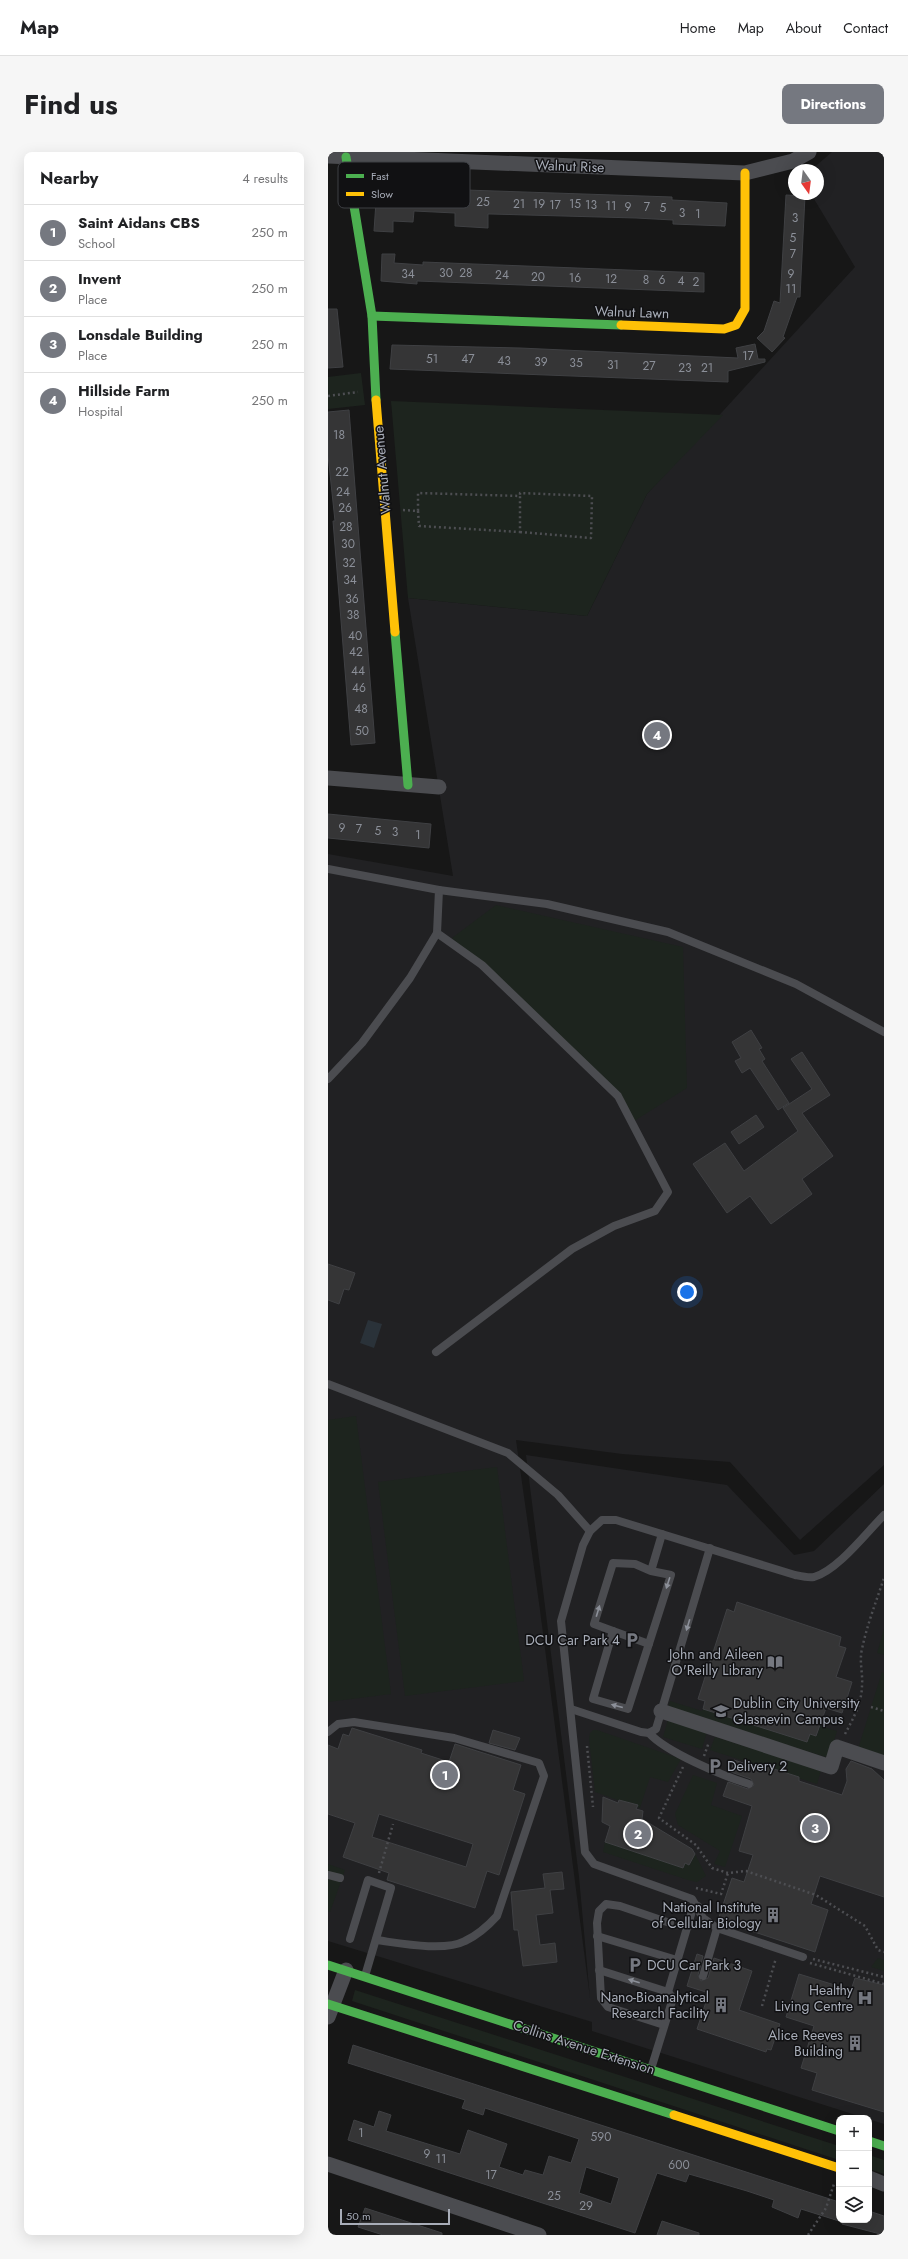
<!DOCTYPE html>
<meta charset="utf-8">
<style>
body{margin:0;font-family:Jost,sans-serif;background:#f6f6f6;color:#202124}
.controls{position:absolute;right:12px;bottom:12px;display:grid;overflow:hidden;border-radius:8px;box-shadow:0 4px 16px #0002}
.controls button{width:36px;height:36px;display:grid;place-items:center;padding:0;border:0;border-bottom:1px solid #e0e0e0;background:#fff;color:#202124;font:20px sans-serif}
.compass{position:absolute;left:460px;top:12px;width:36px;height:36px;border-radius:50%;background:#fff;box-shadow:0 4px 16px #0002;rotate:166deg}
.scale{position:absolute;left:12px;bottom:10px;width:110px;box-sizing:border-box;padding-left:4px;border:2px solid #a8adb8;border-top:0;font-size:11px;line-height:14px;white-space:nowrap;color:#a8adb8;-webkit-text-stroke:3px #111113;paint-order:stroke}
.you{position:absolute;left:359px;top:1140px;width:14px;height:14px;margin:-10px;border:3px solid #fff;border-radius:50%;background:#1a73e8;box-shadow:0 0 0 6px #1a73e833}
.badge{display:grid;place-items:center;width:26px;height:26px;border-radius:50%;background:#757880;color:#fff;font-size:13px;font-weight:700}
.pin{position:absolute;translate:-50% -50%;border:2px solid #fff;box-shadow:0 1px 4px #0006}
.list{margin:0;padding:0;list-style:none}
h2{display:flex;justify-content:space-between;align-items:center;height:52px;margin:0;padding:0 16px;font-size:17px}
h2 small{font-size:13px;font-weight:400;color:#757577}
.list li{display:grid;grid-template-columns:26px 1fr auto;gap:12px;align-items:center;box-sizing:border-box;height:56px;padding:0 16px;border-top:1px solid #e0e0e0}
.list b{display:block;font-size:15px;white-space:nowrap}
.list p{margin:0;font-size:13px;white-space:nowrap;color:#757577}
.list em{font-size:13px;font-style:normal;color:#757577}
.icon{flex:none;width:22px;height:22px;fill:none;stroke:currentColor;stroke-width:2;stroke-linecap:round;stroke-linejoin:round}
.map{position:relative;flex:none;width:556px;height:2083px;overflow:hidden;border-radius:8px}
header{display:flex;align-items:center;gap:24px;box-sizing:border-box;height:56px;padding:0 20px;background:#fff;border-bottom:1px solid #e0e0e0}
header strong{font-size:19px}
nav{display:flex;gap:22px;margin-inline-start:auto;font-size:14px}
.intro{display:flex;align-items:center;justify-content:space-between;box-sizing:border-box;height:96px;padding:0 24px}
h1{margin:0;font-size:28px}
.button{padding:10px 18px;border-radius:8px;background:#757880;color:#fff;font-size:14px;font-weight:700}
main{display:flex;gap:24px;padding:0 24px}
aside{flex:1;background:#fff;border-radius:8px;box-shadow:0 4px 16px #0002}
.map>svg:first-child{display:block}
.built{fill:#212123}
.green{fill:#1d241e}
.water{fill:#2a3239}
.building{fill:#353536;stroke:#3f4043;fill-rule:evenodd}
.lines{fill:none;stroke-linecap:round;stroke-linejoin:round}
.path{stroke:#4d4e52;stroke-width:2.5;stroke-dasharray:2 3;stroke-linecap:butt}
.lane{stroke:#4b4c50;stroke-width:8}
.street{stroke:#4b4c50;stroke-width:15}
.fast{stroke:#4caf50;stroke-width:9}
.slow{stroke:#ffc107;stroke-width:9}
.oneway{fill:#8c9099}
.labels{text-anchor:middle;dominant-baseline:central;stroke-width:3;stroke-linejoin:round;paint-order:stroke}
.number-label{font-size:12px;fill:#8b8f98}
.street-label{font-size:14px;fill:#a8adb8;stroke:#111113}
.poi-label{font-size:14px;fill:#a8adb8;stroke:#111113;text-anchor:end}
.key{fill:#111113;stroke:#3e4045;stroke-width:1}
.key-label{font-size:11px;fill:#a8adb8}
</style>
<header>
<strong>Map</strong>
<nav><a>Home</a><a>Map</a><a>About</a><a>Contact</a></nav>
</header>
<div class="intro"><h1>Find us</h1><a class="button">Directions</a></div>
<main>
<aside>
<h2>Nearby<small>4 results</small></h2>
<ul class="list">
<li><span class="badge">1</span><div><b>Saint Aidans CBS</b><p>School</p></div><em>250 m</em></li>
<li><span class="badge">2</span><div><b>Invent</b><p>Place</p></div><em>250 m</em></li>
<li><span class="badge">3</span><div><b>Lonsdale Building</b><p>Place</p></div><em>250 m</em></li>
<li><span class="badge">4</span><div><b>Hillside Farm</b><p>Hospital</p></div><em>250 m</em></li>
</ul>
</aside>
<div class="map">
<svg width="556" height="2083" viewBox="0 0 556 2083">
<rect width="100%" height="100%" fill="#171717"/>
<path class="built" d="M504,0H556V1313L472,1388L402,1310L294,1302L188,1288L212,1458L262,1846L251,1725L198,1303L399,1333L466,1403L486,1399L556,1332V1972L264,1879V1870L0,1789V702L125,724L80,446L259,464L319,342L527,115L483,42H490V18H483Z"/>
<g class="green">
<path d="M33,221L37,253L0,257V225Z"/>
<path d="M63,249L395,263L319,342L259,464L80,446Z"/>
<path d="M168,753L355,795L359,936L306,969L288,942L124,786Z"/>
<path d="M28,1264L63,1542L0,1550V1268Z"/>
<path d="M169,1315L196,1529L77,1544L50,1330Z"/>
<path d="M556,1477V1503L549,1501Z"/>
<path d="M554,1520L556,1521V1605L530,1597Z"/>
<path d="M342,1549L374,1559L375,1557L479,1590L482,1582L489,1584L492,1574L509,1579L501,1606L340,1556Z"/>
<path d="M340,1568L379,1580L374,1597L335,1585Z"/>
<path d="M265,1578H269L353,1607L340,1630L322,1625L312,1656L267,1640L261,1587L262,1581Z"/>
<path d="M387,1585L493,1618L489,1632L382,1598Z"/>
<path d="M365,1623L389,1631L383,1653L414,1664L397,1715L386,1712L392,1699L350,1673L347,1662Z"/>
<path d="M277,1690L355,1716L357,1711L362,1713L367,1702L378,1724L369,1730L360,1728L275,1700Z"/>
<path d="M0,1712L17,1718L2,1760L0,1759Z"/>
<path d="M550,1806L556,1808V1819L543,1815Z"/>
<path d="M27,1838L511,1994V2008L24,1849Z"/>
<path d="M541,2003L556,2008V2022L541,2017Z"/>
</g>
<path class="water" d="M40,1168L54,1172L46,1196L32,1191Z"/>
<g class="building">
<path d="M49,35L344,45V48L399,51L397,74L345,72V68L308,66L163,62H160V76L127,74V61L86,59L85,70L65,69V80L46,79Z"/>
<path d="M458,43L477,44L472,145H469L455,185L457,186L444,200L429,186L436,179L446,149L452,151Z"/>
<path d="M54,102H67L66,111L95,113V110L376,121V140L89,129V132L53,129Z"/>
<path d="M0,157H9L15,215L0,216Z"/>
<path d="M427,192L430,207H437V210L400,219V230L62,217L64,193L192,196L410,206L408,196Z"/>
<path d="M21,258L47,591L23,593L5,369H7L0,303V260Z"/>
<path d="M0,662L103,672L101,696L0,686Z"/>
<path d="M423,878L434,896L431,897L437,907L434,909L461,951L450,958L422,916L414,921L407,909L413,906L404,890Z"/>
<path d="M474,900L502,943L474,961L505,1004L474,1027L484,1042L443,1072L422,1044L399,1061L365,1012L397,991L416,1019L470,979L455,956L484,937L463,907Z"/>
<path d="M428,963L436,975L411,992L403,980Z"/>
<path d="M0,1112L27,1121L21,1138L16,1137L11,1152L0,1148Z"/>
<path d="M409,1450L513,1485L511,1494L518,1496L508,1525L524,1530L519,1546L514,1561L498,1556L488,1584L482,1582L479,1590L375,1557L377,1549L370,1547L399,1457L406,1460Z"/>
<path d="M24,1576L94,1598L93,1601L121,1610L127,1592L193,1613L185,1638L197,1642L171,1723L159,1719L147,1756L59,1728L61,1721L15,1705L27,1671L0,1662V1593L10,1597L15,1582L21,1584ZM51,1662L145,1692L138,1715L44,1685Z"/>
<path d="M165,1578L192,1586L187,1598L161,1591Z"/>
<path d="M406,1608L439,1619L440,1615L471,1625V1629L514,1643L519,1629L518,1617L523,1609L544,1617L556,1628V1745L492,1724L483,1752L500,1758L487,1800L390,1768L404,1726L416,1730L425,1703L411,1699L424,1654L395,1644L400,1630L420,1637L426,1633L423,1627L403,1620Z"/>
<path d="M275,1645L290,1651L291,1648L310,1653L308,1657L315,1659L314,1667L364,1697L367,1702L361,1713L357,1711L355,1716L277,1690L282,1674L274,1670Z"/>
<path d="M234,1720L236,1737L222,1738L225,1761L208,1763L212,1793L227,1791L229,1810L195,1814L190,1778H186L183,1740L217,1736L215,1722Z"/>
<path d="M369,1802L375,1804L370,1823L373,1829L380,1826L386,1806L424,1819L411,1858L452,1872L443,1898L439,1897L438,1900L369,1877L381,1841L359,1834Z"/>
<path d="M471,1822L523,1838L527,1826L556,1833V1960L484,1938L489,1921L473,1916L486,1874L458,1865Z"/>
<path d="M25,1893L511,2050V2069L473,2057L470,2066L444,2055L446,2048L419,2039L361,2022L358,2030L329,2021L307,2081L20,1988L26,1968L46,1975L51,1959L63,1963L58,1979L132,2002L140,1978L179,1992L171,2015L195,2023L197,2018L215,2023L221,2004L243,2011L251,1987L157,1956L155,1963L134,1956L137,1948L20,1911ZM258,2015L291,2026L283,2052L251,2041Z"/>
<path d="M37,2056L114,2081V2083H55L30,2075Z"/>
<path d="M541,2059L556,2064V2083L514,2072L515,2068H541Z"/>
<path d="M334,2069L371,2081V2083H329Z"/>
</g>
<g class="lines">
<g class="path">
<path d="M0,244L30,240"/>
<path d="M75,358L90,359L91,374L192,380V344L90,341V359"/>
<path d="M192,380L263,386L264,344L192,341V344"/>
<path d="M519,1546L532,1549"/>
<path d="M543,1555L556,1559"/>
<path d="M517,1582C525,1567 534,1551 534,1533C535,1521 531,1510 534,1497C539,1473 548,1450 556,1426"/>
<path d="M259,1594L265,1655"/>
<path d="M376,1604L381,1590"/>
<path d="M355,1615L331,1666L368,1693L384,1716L400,1721L418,1719L488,1743L537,1774L550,1798L556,1800"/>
<path d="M51,1721L65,1672"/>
<path d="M368,1736L393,1742L400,1721"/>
<path d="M485,1807L556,1825"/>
<path d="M482,1811L556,1832"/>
<path d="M434,1854L448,1806"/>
<path d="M480,2083L498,2056L506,2032"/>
</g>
<g class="lane">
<path d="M0,717L111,738L109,781L154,813L290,944L340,1040L327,1059L286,1074L244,1097L108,1200"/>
<path d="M111,738L219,752L340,780L468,832L556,880"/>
<path d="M0,927L34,891L82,826L109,781"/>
<path d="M0,1232L180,1301L230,1343L262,1379"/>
<path d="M323,1419L307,1412L285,1411L266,1472L285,1479L265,1547L300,1557L343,1423L323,1419L334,1382"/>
<path d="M285,1479L321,1492"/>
<path d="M243,1557L313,1580L321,1581L328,1577L382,1396"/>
<path d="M0,1580L10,1572L26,1570L126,1586L211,1611L216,1624L169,1764C159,1775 150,1783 137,1789C116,1800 71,1791 48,1788"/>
<path d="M321,1581C338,1600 395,1624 421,1632"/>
<path d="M0,1723L12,1726"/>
<path d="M389,1776L475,1805"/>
<path d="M269,1784L349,1808"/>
<path d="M22,1787L40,1728L63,1736L37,1824"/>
<path d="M271,1818L340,1840L345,1846L323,1917"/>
<path d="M375,1824L389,1776L375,1766L364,1747L266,1712L257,1700L233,1469L255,1393L262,1379L274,1368H288L467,1423C472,1424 480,1426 486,1425C510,1418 538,1381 556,1363"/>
<path d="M340,1840L364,1759L370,1754"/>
<path d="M336,1873L280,1855L273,1846L269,1771L271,1759L278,1752L292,1754L342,1771"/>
</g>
<g class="street">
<path d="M0,4L417,21L465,9L481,0"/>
<path d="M0,626L111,635"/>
<path d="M333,1559L503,1615L509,1595L556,1611"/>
<path d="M0,1865L18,1818"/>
<path d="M0,2012L211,2083"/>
<path d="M541,2026L556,2032"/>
</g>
<g class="fast">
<path d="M18,5L44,164L48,248"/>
<path d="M44,164L293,173"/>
<path d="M67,480L80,633"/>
<path d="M0,1813L511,1979"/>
<path d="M0,1852L346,1963"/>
<path d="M541,1989L556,1994"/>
</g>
<g class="slow">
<path d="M293,173L396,177L408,173L417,157V21"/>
<path d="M48,248L67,480"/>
<path d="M346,1963L511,2016"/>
</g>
</g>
<defs><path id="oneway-solid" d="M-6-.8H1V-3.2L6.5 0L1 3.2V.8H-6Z"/></defs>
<g class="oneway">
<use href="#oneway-solid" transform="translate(340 1431) rotate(108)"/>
<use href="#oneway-solid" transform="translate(270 1459) rotate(-73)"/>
<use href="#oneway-solid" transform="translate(360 1473) rotate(107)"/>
<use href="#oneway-solid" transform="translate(289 1554) rotate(-165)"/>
<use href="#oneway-solid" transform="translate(306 1829) rotate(-162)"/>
</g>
<defs>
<symbol id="parking-bare" viewBox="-9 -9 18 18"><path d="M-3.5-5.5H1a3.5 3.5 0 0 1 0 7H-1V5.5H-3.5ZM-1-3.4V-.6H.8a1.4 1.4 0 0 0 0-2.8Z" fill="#757880" stroke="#111113" stroke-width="2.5" paint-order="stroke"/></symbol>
<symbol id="library-bare" viewBox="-9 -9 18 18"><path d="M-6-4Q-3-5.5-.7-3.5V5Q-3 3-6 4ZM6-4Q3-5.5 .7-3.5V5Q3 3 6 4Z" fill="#757880" stroke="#111113" stroke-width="2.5" paint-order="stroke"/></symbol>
<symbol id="university-bare" viewBox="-9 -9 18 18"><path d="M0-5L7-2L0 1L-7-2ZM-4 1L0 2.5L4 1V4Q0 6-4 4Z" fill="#757880" stroke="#111113" stroke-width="2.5" paint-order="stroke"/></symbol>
<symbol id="building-bare" viewBox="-9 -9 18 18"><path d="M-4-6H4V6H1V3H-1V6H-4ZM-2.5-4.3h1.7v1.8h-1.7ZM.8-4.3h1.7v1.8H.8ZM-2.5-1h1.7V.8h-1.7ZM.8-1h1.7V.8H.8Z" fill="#757880" stroke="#111113" stroke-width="2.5" paint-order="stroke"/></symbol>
<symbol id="hospital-bare" viewBox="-9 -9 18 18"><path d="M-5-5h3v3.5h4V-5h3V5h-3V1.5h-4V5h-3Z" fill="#757880" stroke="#111113" stroke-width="2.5" paint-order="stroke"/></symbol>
</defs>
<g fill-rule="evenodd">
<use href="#parking-bare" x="293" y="1477" width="22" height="22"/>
<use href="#library-bare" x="436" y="1499" width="22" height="22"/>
<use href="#university-bare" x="382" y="1548" width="22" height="22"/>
<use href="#parking-bare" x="376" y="1603" width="22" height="22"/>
<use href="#building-bare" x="434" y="1752" width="22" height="22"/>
<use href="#parking-bare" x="296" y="1802" width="22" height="22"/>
<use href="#hospital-bare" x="526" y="1835" width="22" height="22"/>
<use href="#building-bare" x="382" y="1842" width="22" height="22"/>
<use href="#building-bare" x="516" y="1880" width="22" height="22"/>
</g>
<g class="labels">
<g class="number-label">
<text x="155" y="50">25</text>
<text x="191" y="52">21</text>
<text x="211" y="52">19</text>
<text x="247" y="52">15</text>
<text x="227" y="53">17</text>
<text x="263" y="53">13</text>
<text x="283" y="54">11</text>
<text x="300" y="55">9</text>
<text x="319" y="55">7</text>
<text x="335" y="56">5</text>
<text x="354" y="61">3</text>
<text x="370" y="62">1</text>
<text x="467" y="66">3</text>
<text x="465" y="86">5</text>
<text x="465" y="102">7</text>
<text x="118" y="121">30</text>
<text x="138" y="121">28</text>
<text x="80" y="122">34</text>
<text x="463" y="122">9</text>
<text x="174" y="123">24</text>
<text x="210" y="125">20</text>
<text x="247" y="126">16</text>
<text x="283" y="127">12</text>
<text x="318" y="128">8</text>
<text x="334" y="128">6</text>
<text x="353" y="129">4</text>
<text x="368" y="130">2</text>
<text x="463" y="137">11</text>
<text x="420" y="204">17</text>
<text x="104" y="207">51</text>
<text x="140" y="207">47</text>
<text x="176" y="209">43</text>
<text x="213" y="210">39</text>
<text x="248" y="211">35</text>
<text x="285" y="213">31</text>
<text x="321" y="214">27</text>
<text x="357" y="216">23</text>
<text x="379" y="216">21</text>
<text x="11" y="283">18</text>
<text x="14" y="320">22</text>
<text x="15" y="340">24</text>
<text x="17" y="356">26</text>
<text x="18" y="375">28</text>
<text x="20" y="392">30</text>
<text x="21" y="411">32</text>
<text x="22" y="428">34</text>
<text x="24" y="447">36</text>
<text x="25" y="463">38</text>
<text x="27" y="484">40</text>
<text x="28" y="500">42</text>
<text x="30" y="519">44</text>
<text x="31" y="536">46</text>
<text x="33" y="557">48</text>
<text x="34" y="579">50</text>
<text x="14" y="676">9</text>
<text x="31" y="677">7</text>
<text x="50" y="679">5</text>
<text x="67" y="680">3</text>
<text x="90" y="683">1</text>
<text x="33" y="1981">1</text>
<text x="273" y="1985">590</text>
<text x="99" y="2002">9</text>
<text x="113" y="2007">11</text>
<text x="351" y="2013">600</text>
<text x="163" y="2023">17</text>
<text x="226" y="2044">25</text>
<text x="258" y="2054">29</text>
</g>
<g class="street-label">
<text transform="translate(242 14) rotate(2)">Walnut Rise</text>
<text transform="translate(304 160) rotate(2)">Walnut Lawn</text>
<text transform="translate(54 318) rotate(-95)">Walnut Avenue</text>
<text transform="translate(256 1895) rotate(18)">Collins Avenue Extension</text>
</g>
<g class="poi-label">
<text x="292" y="1488">DCU Car Park 4</text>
<text x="435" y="1502">John and Aileen<tspan x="435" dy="16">O'Reilly Library</tspan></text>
<text x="405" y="1551" text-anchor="start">Dublin City University<tspan x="405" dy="16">Glasnevin Campus</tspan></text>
<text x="399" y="1614" text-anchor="start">Delivery 2</text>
<text x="433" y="1755">National Institute<tspan x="433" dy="16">of Cellular Biology</tspan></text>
<text x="319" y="1813" text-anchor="start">DCU Car Park 3</text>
<text x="525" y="1838">Healthy<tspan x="525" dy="16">Living Centre</tspan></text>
<text x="381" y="1845">Nano-Bioanalytical<tspan x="381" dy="16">Research Facility</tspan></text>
<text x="515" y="1883">Alice Reeves<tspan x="515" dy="16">Building</tspan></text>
</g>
</g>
<rect x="10" y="10" width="132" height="46" rx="6" class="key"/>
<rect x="18" y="22" width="18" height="4" fill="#4caf50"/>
<rect x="18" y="40" width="18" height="4" fill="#ffc107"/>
<g class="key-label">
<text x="43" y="28">Fast</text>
<text x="43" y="46">Slow</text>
</g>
</svg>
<div class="controls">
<button>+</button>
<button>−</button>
<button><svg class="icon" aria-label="layers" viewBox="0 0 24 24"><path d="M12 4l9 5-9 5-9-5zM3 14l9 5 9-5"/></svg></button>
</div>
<svg class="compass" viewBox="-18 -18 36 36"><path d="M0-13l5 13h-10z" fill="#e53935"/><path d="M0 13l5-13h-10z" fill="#757577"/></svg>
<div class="scale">50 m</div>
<div class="you"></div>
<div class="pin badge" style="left:117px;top:1623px">1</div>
<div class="pin badge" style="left:310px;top:1682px">2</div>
<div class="pin badge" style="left:487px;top:1676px">3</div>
<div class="pin badge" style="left:329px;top:583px">4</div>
</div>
</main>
